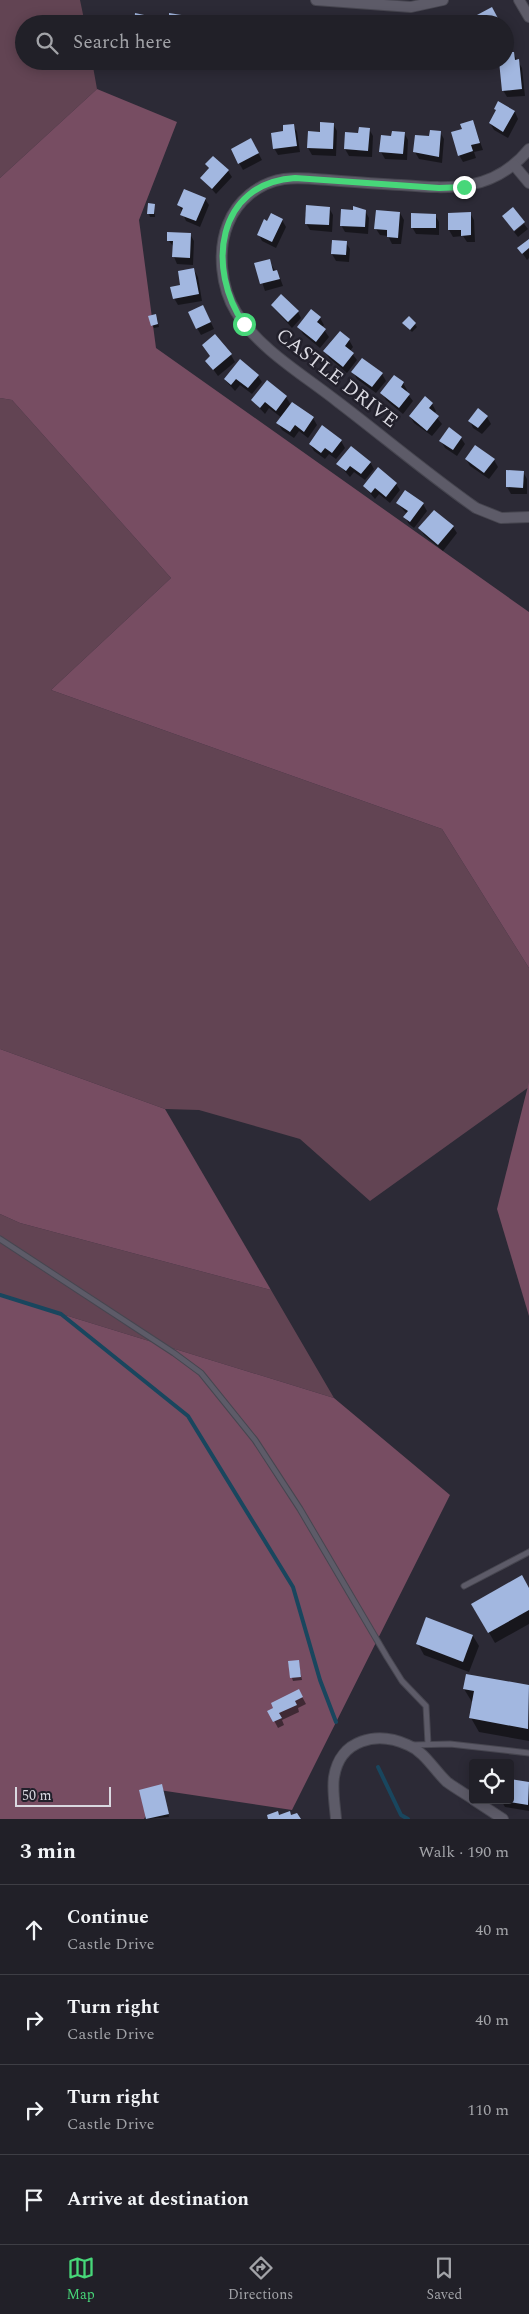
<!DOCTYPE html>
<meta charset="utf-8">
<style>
body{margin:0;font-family:Spectral,serif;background:#2d2d34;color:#f1f3f6}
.controls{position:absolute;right:15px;bottom:15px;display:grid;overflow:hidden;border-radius:5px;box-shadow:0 2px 12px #0003}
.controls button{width:45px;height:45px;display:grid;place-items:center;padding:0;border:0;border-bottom:1px solid #3e3e45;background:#212028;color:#f1f3f6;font:25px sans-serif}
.scale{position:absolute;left:15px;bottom:12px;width:96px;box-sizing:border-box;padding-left:5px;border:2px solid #dad9e1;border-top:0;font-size:14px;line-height:18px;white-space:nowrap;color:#dad9e1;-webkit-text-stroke:4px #22202b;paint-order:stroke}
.stop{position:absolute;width:15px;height:15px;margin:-11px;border:4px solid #47d779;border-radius:50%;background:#fff}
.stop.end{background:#47d779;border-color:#fff;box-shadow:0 1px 5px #0008}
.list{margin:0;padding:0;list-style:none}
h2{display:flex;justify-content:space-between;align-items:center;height:65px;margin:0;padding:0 20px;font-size:21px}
h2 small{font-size:16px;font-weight:400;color:#a2a3a8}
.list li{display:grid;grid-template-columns:32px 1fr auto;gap:15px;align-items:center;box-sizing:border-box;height:90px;padding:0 20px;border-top:1px solid #3e3e45}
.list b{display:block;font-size:19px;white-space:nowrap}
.list p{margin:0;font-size:16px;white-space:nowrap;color:#a2a3a8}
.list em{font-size:16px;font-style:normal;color:#a2a3a8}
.icon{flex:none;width:28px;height:28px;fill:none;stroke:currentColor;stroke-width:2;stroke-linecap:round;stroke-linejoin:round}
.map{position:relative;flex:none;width:529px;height:1819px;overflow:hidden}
.search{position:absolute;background:#212028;box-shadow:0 2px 12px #0003;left:15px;right:15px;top:15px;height:55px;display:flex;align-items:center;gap:12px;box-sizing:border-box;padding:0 18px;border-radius:28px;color:#a2a3a8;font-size:19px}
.sheet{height:425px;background:#212028}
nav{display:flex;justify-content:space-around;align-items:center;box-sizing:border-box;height:70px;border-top:1px solid #3e3e45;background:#212028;font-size:14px;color:#a2a3a8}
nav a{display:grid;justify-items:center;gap:2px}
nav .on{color:#47d779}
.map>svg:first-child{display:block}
.green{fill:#624453}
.forest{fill:#774d62}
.shadow{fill:#0007}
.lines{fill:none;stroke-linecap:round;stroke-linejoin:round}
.stream{stroke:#19465e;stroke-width:4}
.building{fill:#a2b7e0}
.lane-casing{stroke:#474650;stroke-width:7}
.street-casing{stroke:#474650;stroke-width:12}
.lane{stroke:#5d5b68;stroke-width:5}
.street{stroke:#5d5b68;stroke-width:10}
.route{stroke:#47d779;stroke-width:6}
.labels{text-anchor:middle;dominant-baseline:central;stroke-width:5;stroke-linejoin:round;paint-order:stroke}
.street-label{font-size:20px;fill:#dad9e1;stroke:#22202b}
</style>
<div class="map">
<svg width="529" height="1819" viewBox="0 0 529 1819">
<rect width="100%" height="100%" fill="#2c2a36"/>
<g class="green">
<path d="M0,0H80L85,24H24V61H92L97,89L0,178Z"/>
<path d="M0,398L12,400L171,578L51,690L442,829L529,968V1087L370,1201L300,1139L199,1110L165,1109L0,1049Z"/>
<path d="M0,1214L20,1223L271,1290L334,1398L0,1295Z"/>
</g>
<g class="forest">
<path d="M97,89L177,122L139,220L156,348L529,612V968L442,829L51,690L171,578L12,400L0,398V178Z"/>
<path d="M0,1049L165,1109L271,1290L20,1223L0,1214Z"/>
<path d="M529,1082V1316L497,1209Z"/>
<path d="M0,1295L334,1398L450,1495L292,1810L159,1790L144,1819H0Z"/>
</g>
<g class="shadow">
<path d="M513,53L522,68L525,96L507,97L503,90L505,61Z"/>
<path d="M396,61H411V67L399,66Z"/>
<path d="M499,103L515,112L518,119L508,138L494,130L490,123L497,112Z"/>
<path d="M473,122L483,150L474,152L476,158L463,162L459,155L463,130Z"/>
<path d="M333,124L337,131L336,156L312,155L308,148L321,133Z"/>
<path d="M293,125L297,132L300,152L278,155L274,148L285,132Z"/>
<path d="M369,129L373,136L372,157L349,156L345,149L359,134Z"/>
<path d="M440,132L444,139L442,163L419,159L415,152Z"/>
<path d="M404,133L408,140L407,160L385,159L381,152L392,137Z"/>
<path d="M255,147L262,160L243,170L239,163Z"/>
<path d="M206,164L228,171L232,177L216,194L202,178L209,169Z"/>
<path d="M205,199L209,205L200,227L186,221L179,205Z"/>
<path d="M154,205L155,217H150L149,214Z"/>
<path d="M329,208L333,215L332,232L310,230L306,223Z"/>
<path d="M365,211L369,218L368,234L345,232L341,225Z"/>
<path d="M400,213L404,220L401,244H392L388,236L380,235L376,229Z"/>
<path d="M470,213L474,220L475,242H467L463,236L453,237L449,230Z"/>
<path d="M435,215L439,222V235L416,234L412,227Z"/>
<path d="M282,220L286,227L276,248L262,241L259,235L268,222Z"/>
<path d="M524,224L528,229L518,237L514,232Z"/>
<path d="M190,234L194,241L193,265L177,264L174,257V247L168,240Z"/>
<path d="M529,240V258L527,260L519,248Z"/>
<path d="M346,243L350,249L349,262L336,261L332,254Z"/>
<path d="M269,261L280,278L283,286L265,291L256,264Z"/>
<path d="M194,270L198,277L202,301L178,305L174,298Z"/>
<path d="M272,306L298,312L301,318L292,328Z"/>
<path d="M207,314L214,329L201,335L197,328Z"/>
<path d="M157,318L159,327L154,328L152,325Z"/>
<path d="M320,318L324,325L322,327L329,337L320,348L303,334L299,327Z"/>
<path d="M409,318L417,327L412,332L406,326Z"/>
<path d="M340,332L349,340L353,347L350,351L357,360L347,373L329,358L325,351Z"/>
<path d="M203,346L231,355L235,362L218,376L207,361L211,357Z"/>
<path d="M353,372L382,374L386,381L376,393L357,379Z"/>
<path d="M258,376L262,382L252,394L240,385L235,391L225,380Z"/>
<path d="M395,376L403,383L407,390L406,392L413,401L403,414L386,400L382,393Z"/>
<path d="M286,397L291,405L313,418L317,425L308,438L299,431L294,438L282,430L278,423L282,418L269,408L265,414L253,401Z"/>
<path d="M425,398L432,404L436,411L434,414L442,424L432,436L414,423L410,416Z"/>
<path d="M487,417L491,424L482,434L473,428L470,421Z"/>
<path d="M461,438L465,444L457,456L445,448L441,441Z"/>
<path d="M341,441L345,448L336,459L329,454L325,459L314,451L310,444Z"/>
<path d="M466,459L494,460L498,467L489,479L470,466Z"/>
<path d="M370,462L374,469L365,480L354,472L350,477L338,464Z"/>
<path d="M523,472L527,479V494H511L507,487Z"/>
<path d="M396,484L400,490L390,503L379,494L375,499L364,486Z"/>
<path d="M397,503L423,504L427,511L414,528L409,524L405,517L407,514Z"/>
<path d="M453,527L457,533L443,551L424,535L420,528Z"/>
<path d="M529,1591V1624L495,1643L473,1605Z"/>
<path d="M473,1636L479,1646L469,1672L424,1655L418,1644Z"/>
<path d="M298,1661L302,1680L293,1681L292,1678Z"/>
<path d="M467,1675L529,1686V1741L479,1732L471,1718L472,1702L464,1689Z"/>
<path d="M299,1691L306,1704L298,1708L299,1712L282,1720L284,1725L278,1728L269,1711Z"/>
<path d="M510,1781L529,1784V1811L505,1807L501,1800H510Z"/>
<path d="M163,1789L169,1817L147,1819L140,1791Z"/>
</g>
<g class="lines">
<g class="stream">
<path d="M0,1295L61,1314L188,1416L293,1587L320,1680L336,1722"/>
<path d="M378,1767L401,1815L408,1819"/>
</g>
</g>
<g class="building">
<path d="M492,7L501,24H481L477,15Z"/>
<path d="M135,13L158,18L157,24H134Z"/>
<path d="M169,13L194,17L193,24H169Z"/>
<path d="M204,18L227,20V24H204Z"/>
<path d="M505,52H514L515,60L519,59L522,89L502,91L499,61H505Z"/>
<path d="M498,101L515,111L503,132L489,123L496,110L494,109Z"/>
<path d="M473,120L480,143L471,145L473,151L458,156L451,132L462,129L460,124Z"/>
<path d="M320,122L334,123L333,149L307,148L308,131L320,132Z"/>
<path d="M294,124L297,146L273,149L271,133L283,131V125Z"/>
<path d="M359,127L370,128L368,151L344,149L345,132L358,133Z"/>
<path d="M430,130L441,131L439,157L413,152L415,135L429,136Z"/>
<path d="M392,131L405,132L403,154L379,152L381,135L391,136Z"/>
<path d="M251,138L259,153L238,164L231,149Z"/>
<path d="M213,156L229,170L212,189L200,178L209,168L205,164Z"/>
<path d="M184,189L206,198L196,221L180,215L183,208L177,205Z"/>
<path d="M148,203L155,204L154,214H147Z"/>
<path d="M306,205L330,207L329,225L305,224Z"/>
<path d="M353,206L366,210L365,227L340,226L341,209L353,210Z"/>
<path d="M513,207L525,222L514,231L502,216Z"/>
<path d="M376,210L400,212L398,238L387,237V230L374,229Z"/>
<path d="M471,212V235L461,236V230H448V213Z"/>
<path d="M271,213L283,219L272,242L257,235L264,219L267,221Z"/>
<path d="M411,213L436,214V228H411Z"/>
<path d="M167,232L191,233L190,258L172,257L173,241H167Z"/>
<path d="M529,239V248L522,254L517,248Z"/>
<path d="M332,240L347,241L346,255L331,254Z"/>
<path d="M270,259L273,271L277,270L280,279L260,284L254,263Z"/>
<path d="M194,268L199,294L173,299L170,287L180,285L178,271Z"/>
<path d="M281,294L299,311L288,322L271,305Z"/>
<path d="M203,305L211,322L196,329L188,312Z"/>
<path d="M311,309L321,317L317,322L326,329L316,342L297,327Z"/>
<path d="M156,314L158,324L151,326L148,316Z"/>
<path d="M409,316L416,323L410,330L402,323Z"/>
<path d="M340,331L350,339L345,346L354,353L343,367L323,351Z"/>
<path d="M215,334L232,354L213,370L205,361L210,356L202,345Z"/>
<path d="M362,358L383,373L372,387L351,372Z"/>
<path d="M240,359L259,375L248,388L236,379L231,385L224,379Z"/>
<path d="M394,375L404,382L401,387L410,394L399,408L380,393Z"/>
<path d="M267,380L287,396L276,411L265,402L260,408L251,400Z"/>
<path d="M425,396L433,403L429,408L439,416L427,431L409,416Z"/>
<path d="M292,402L314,417L304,432L295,425L290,432L276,423Z"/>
<path d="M478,408L488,416L478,428L468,421Z"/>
<path d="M322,425L342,440L332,453L325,448L321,453L309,444Z"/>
<path d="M449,427L462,437L453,450L439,441Z"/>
<path d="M475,445L495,459L484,473L465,459Z"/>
<path d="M351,446L371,462L361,474L350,466L346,471L336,464Z"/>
<path d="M378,467L397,483L386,497L375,488L371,493L363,486Z"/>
<path d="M506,470L524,471L523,488L506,487Z"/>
<path d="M405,490L424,503L410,522L403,517L408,511L396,503Z"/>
<path d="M434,510L454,526L438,545L418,528Z"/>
<path d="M522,1575L529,1588V1610L488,1633L471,1604Z"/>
<path d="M426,1617L473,1635L463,1662L416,1644Z"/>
<path d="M299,1660L301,1677L290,1678L288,1661Z"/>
<path d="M466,1674L529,1685L528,1729L469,1718L474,1691L463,1689Z"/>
<path d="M299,1689L303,1697L295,1701L297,1705L279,1713L282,1718L273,1722L267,1711L273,1708L271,1703Z"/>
<path d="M510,1779L529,1782L528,1805L503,1801L510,1800Z"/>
<path d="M162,1784L169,1814L146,1819L139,1790Z"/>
<path d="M278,1811L279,1815L290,1811L291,1815L297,1813L301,1819H268L267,1815Z"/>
</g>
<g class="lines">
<defs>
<g id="lane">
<path d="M0,1239L174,1353L201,1373L255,1440L300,1509L387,1657L402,1681L426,1706L428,1744"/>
<path d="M464,1586L529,1552"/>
<path d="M412,1745L450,1744L529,1753"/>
</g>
<g id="street">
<path d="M316,0L411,7L443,0"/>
<path d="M519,0L529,17"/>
<path d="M529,149C494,192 451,189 401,185C377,184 353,182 329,180C315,179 299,177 284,179C258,183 237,201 228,224C217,251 221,288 236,312C260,350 304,375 338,402C384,437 429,475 476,508L501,518L529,517"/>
<path d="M514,165L529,183"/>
<path d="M474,1800L503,1819"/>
<path d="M336,1819C335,1806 332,1790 334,1777C340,1739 377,1731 408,1745C425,1752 434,1770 447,1782C455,1788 464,1793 473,1799"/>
</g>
</defs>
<use href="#lane" class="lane-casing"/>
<use href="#street" class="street-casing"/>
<use href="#lane" class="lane"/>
<use href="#street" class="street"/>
</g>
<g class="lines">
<path class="route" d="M244,324C206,269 216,183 295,178L439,188L464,187"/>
</g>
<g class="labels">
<g class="street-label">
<text transform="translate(337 378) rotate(38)">CASTLE DRIVE</text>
</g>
</g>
</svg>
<div class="controls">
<button><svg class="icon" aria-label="locate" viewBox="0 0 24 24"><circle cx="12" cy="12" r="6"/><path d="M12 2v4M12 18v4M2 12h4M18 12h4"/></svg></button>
</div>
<div class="scale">50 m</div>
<div class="stop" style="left:244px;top:324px"></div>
<div class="stop end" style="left:464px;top:187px"></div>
<div class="search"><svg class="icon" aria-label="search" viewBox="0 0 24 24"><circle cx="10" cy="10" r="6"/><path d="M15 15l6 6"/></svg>Search here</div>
</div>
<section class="sheet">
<h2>3 min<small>Walk · 190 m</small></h2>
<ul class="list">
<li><svg class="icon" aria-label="ahead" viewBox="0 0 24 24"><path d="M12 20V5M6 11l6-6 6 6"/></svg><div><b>Continue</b><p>Castle Drive</p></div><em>40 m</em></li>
<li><svg class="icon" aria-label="right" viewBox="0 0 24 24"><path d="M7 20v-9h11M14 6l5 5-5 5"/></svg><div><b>Turn right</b><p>Castle Drive</p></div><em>40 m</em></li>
<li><svg class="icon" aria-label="right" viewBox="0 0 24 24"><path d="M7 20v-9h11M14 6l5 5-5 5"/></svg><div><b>Turn right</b><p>Castle Drive</p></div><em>110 m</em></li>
<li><svg class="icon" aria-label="arrive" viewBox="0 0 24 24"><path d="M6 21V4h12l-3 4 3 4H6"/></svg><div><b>Arrive at destination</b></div></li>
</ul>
</section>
<nav>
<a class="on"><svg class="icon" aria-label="map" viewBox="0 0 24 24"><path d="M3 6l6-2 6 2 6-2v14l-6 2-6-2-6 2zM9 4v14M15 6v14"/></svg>Map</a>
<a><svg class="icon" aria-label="directions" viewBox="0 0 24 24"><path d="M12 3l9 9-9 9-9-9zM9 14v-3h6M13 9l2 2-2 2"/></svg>Directions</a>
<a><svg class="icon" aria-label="saved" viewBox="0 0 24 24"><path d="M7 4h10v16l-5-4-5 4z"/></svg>Saved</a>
</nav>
